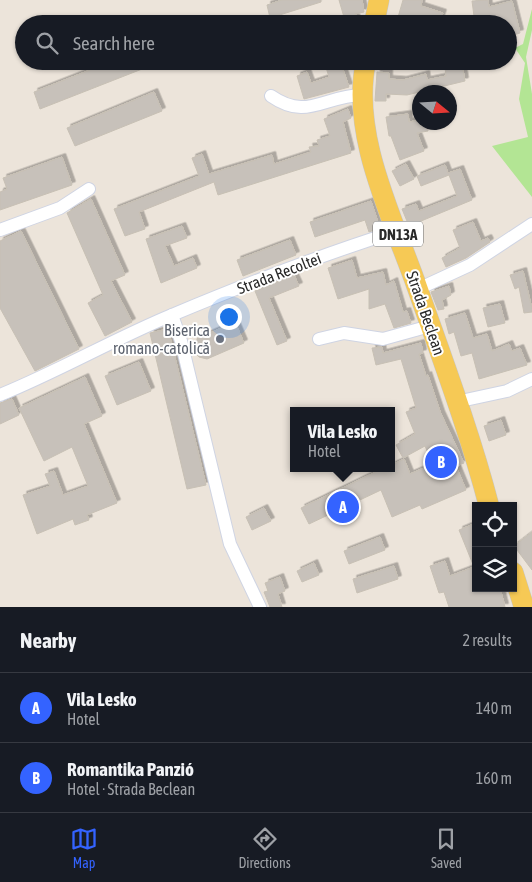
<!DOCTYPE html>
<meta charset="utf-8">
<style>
body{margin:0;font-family:"Asap Condensed",sans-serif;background:#242831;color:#f1f3f6}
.controls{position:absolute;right:15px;bottom:15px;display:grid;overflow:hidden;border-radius:0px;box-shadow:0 1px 4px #0004}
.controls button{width:45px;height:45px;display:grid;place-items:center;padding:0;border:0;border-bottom:1px solid #363941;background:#171b24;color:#f1f3f6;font:25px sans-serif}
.compass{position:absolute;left:412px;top:85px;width:45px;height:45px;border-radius:50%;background:#171b24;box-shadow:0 1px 4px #0004;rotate:108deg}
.you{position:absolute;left:228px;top:316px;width:18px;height:18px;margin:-12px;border:4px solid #fff;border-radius:50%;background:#1a73e8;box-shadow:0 0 0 8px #1a73e833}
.badge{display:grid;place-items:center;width:32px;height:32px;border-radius:50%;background:#3463ff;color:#fff;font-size:16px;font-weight:700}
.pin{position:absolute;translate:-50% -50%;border:2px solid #fff;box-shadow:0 1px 5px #0006}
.popup{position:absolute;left:290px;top:407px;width:105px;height:65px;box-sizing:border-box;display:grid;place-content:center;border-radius:0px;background:#171b24;filter:drop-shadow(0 1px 4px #0005);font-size:16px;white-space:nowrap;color:#9ea1a6}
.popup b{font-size:19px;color:#f1f3f6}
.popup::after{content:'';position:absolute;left:50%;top:100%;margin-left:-10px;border:10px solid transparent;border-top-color:#171b24}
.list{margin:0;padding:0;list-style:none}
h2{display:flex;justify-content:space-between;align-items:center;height:65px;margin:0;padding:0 20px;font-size:21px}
h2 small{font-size:16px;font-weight:400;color:#9ea1a6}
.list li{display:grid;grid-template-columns:32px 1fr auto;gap:15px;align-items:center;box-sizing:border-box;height:70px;padding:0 20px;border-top:1px solid #363941}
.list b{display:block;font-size:19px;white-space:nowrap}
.list p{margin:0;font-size:16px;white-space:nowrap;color:#9ea1a6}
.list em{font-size:16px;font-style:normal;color:#9ea1a6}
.icon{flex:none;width:28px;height:28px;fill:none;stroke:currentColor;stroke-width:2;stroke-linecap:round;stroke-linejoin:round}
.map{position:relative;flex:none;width:532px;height:607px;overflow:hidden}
.search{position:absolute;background:#171b24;box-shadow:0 1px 4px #0004;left:15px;right:15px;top:15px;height:55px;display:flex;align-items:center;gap:12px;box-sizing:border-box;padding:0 18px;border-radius:28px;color:#9ea1a6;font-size:19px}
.sheet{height:205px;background:#171b24}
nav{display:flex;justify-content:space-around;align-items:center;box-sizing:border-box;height:70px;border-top:1px solid #363941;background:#171b24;font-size:14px;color:#9ea1a6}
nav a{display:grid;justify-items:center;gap:2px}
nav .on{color:#3463ff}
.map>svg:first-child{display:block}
.green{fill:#b3e594}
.building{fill:#c7c1ba;stroke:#c7c0b4;filter:url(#shadow)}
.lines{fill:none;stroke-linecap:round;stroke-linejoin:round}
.minor-casing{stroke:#cfd4e3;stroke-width:14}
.primary-casing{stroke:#c7c7c7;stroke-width:21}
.minor{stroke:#fff;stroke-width:12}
.primary{stroke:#f6c955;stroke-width:20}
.worship-dot{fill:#6b7280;stroke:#fff;stroke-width:2}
.labels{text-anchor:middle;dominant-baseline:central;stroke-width:4;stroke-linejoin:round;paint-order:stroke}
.shield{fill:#fff;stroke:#696969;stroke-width:1}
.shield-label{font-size:15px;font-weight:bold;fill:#292929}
.street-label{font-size:16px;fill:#292929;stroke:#fff}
.worship-label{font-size:16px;fill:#5b616d;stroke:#fff;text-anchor:end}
</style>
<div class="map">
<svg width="532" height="607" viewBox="0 0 532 607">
<defs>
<filter id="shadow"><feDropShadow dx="3.5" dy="-3.5" stdDeviation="0" flood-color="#0004"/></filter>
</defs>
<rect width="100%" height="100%" fill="#ece4da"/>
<path class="green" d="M532,9V30L526,57L532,94V197L492,146L528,137L519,99L525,63L515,48L523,44Z"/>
<g class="building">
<path d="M282,0H321V2L270,18L267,5Z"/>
<path d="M339,0H362L364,12L355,14L358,24H346Z"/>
<path d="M403,0H422L421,6L443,13L439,24H396Z"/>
<path d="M488,0L489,7L512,1L520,33L510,36L508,24H475L472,1Z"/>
<path d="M113,61L160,62L40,109L34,92Z"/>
<path d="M324,61H340L349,87L304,99L297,76L307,72L311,83L329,77Z"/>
<path d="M462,64L465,81L407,95L386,94V101H375L377,72L389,73V79L403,80L426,74L427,80L446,76L445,68Z"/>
<path d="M154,92L162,111L75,146L67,128Z"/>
<path d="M348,109L351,118L343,122L351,153L218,195L214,182L139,212L145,229L125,236L114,209L199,176L192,158L202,154L209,174L272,155L274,164L311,152L309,147L319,146L317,140L330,136L324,119Z"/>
<path d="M408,114L409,122L420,120V122H427L428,131L417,133L424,151L400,160L391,136H389L386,117Z"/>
<path d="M62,157L72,185L0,210V192L7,189L3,178Z"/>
<path d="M406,164L414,179L400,186L392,171Z"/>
<path d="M445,165L448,173L460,169L472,200L409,226L402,209L416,204L419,211L457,196L449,175L421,186L417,176Z"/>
<path d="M91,199L125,275L111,281L132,322L105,336L88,303L103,295L67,213Z"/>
<path d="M371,201L380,228L369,232L365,220L315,237L310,222Z"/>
<path d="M473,222L481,241L488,238L490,242L466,258L446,267L442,258L460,248L453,230Z"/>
<path d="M182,226L187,238L165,246L174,266L193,258L197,268L161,283L146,239Z"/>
<path d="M21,231L79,349L35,371L0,308V241Z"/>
<path d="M290,240L296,255L243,276L237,260Z"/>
<path d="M352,260L357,278L383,272L386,285L394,281L403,312L407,311L411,323L394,328L385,304L369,309V289L338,299L328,268Z"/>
<path d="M523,271L532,309V312L524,313L519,287L515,289L510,275Z"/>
<path d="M294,275L299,286L269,298L287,341L277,345L255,291Z"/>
<path d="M449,286L451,295L442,300L444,309L438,310L431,292Z"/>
<path d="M500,304L505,323L488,327L483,308Z"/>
<path d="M465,313L473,338L487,334L492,351L509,344L512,351L520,348L527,365L479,379L472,353L461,356L454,332L449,334L445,319Z"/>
<path d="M235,322L244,343L207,359L199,357L193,350L194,342L201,337Z"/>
<path d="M168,329L206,485L187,489L150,333Z"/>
<path d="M421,343L423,353L419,354L426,376L428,375L441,414L464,463L456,466L466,490L422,509L420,505L392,517L381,490L309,524L301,508L357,481L384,468H392V465L404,459L410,474L433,464L425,446L403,458L396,445L415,434L406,412L416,408L401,359L376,365L372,348L382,347L383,353Z"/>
<path d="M139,362L151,391L117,405L105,376Z"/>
<path d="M85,377L102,416L84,424L117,503L87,515L89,520L75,525L73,519L37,534L23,495L50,486L45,474L54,471L63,495L88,486L72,447L44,461L19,408Z"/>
<path d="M12,399L19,415L0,424V403Z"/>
<path d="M501,420L506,435L489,441L484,426Z"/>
<path d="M264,508L271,521L252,530L246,517Z"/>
<path d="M476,523V588H500L505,607H449L444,592L439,593L430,566L445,561L450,576L474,567L459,530Z"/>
<path d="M532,532V570L514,546Z"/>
<path d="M380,537L385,550L349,564L344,551Z"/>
<path d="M314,563L319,575L302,582L297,571Z"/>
<path d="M394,566L398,579L357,593L353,579Z"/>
<path d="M280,577L285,591L278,594L282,607H270L264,592L268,591L265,583Z"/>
</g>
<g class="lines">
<defs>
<g id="minor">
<path d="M271,96C307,121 323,96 362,95"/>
<path d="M0,230L60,208L89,189"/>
<path d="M418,289L470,265L532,224"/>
<path d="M172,315L181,341L230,544L260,607"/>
<path d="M319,339L344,333L383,339L430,326"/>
<path d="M0,395C59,371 114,339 172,315C246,284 321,255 397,231"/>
<path d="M456,402L507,391L532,379"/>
</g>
<g id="primary">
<path d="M374,24L379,0"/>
<path d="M366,61C350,135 393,218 417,287C442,358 470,433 489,506"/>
<path d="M513,572L524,607"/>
</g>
</defs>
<use href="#minor" class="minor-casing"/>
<use href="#primary" class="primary-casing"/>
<use href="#minor" class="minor"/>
<use href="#primary" class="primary"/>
</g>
<circle class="worship-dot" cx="220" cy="339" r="5"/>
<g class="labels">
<rect class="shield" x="373" y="221.5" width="50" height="25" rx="4"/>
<g class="shield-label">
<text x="398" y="234">DN13A</text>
</g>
<g class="street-label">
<text transform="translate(279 273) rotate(-21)">Strada Recoltei</text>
<text transform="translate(426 313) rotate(71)">Strada Beclean</text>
</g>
<g class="worship-label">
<text x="210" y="330">Biserica<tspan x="210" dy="18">romano-catolică</tspan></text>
</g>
</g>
</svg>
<div class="controls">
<button><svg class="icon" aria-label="locate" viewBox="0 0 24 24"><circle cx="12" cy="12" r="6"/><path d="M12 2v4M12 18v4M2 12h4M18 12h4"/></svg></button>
<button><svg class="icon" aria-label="layers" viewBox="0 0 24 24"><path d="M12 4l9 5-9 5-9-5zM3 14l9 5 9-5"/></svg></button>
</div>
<svg class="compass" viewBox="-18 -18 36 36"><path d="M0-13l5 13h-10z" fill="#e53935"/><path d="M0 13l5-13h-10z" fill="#9ea1a6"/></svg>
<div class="you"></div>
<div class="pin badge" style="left:343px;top:507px">A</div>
<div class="popup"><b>Vila Lesko</b>Hotel</div>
<div class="pin badge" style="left:441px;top:462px">B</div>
<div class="search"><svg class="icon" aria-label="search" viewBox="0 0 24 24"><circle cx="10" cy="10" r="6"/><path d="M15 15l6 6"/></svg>Search here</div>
</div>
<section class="sheet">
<h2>Nearby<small>2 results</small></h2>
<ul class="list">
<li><span class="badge">A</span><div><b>Vila Lesko</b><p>Hotel</p></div><em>140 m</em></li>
<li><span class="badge">B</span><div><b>Romantika Panzió</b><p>Hotel · Strada Beclean</p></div><em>160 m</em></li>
</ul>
</section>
<nav>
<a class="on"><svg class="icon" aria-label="map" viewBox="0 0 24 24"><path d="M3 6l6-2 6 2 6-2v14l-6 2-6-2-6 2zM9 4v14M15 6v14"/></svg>Map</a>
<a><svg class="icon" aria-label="directions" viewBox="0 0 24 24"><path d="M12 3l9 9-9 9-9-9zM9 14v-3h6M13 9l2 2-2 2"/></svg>Directions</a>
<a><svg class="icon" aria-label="saved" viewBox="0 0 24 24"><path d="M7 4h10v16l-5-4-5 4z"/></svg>Saved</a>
</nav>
